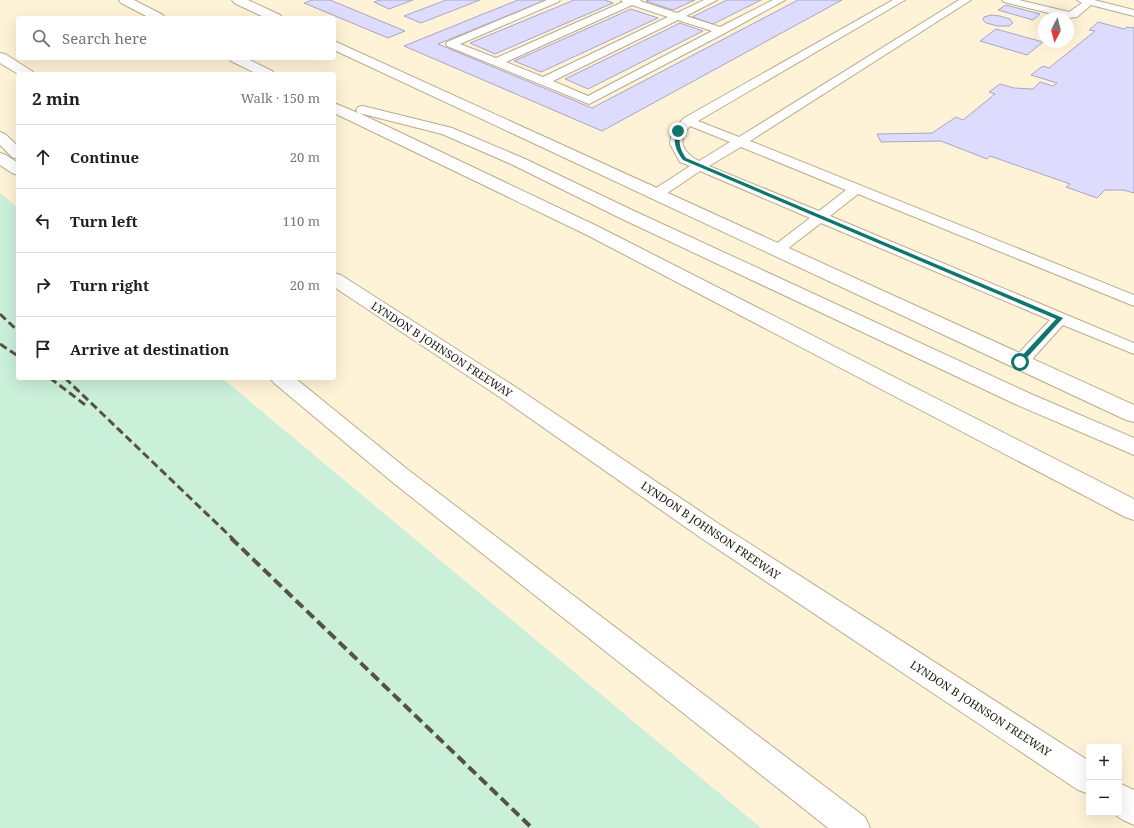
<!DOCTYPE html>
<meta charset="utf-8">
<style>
body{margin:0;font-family:"Noto Serif",serif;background:#f2f2f2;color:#222}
.controls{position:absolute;right:12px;bottom:12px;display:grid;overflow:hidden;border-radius:4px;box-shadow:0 4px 16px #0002}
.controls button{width:36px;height:36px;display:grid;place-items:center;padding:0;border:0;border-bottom:1px solid #e0e0e0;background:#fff;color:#222;font:20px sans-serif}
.compass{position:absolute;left:1038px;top:12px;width:36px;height:36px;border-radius:50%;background:#fff;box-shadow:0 4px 16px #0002;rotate:187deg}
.stop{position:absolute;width:12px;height:12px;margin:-9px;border:3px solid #0f766e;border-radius:50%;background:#fff}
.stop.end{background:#0f766e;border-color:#fff;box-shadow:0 1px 4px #0008}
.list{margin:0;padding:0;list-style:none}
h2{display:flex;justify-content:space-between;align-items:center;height:52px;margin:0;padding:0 16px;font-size:17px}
h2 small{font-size:13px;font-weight:400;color:#767676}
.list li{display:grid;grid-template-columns:26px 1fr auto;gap:12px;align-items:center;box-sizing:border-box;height:64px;padding:0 16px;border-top:1px solid #e0e0e0}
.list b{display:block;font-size:15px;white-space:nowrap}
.list em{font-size:13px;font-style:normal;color:#767676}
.icon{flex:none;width:22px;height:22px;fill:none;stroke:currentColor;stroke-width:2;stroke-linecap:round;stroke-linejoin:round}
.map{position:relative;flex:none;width:1134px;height:828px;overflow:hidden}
.search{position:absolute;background:#fff;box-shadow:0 4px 16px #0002;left:16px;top:16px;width:320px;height:44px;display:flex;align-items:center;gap:10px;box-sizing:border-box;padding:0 14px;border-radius:4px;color:#767676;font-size:15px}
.panel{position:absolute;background:#fff;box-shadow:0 4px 16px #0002;left:16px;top:72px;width:320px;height:308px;border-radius:4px}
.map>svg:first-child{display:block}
.green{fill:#caf0da}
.building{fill:#dddbfe;stroke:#a8a6c7}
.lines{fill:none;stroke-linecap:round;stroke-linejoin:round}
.service-casing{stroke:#baac8b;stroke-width:2}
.secondary-casing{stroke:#baac8b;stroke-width:2}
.motorway-casing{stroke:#baac8b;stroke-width:2}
.service{fill:#fff;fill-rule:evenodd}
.secondary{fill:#fff;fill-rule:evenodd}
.motorway{fill:#fff;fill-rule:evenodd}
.rail-far1{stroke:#595241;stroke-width:3;stroke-dasharray:8 4;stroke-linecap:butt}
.rail{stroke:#595241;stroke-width:4;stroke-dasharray:10 5;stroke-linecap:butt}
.route{fill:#0f766e}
.labels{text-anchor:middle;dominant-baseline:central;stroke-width:3.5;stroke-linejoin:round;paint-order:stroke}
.street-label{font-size:11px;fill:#1e190c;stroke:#fff}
</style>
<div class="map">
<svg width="1134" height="828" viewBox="0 0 1134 828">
<rect width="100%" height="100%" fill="#fff3d7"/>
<path class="green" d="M0,193L18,208V378H222L761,828H0Z"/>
<g class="building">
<path d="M312,0H330L405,31L388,38L304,3Z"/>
<path d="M380,0H413L389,9L374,2Z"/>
<path d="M446,0H480L421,23L404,16Z"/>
<path d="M518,0H546L438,44L592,108L798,0H842L602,131L404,46Z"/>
<path d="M574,0H605L613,3L495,54L470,43Z"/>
<path d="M649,0H695L673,10L646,1Z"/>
<path d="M727,0H761L713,24L692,17Z"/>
<path d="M1006,5L1040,14L1033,20L998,10Z"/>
<path d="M631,9L658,18L541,72L514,61Z"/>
<path d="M991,15L1000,16L1010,19L1013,23L1009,26H998L986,23L983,20L984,17Z"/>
<path d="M1098,22L1124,29L1127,27L1134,28V193L1123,190H1105L1097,198L1066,187L1070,184L990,156L987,159L941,141L881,142L877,134L932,133L956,117L963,120L995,94L989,92L1000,84L1014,88L1033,89L1040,82L1053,86L1057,83L1031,75L1043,66L1049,68L1095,31L1089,30Z"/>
<path d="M680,23L703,31L588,89L565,79Z"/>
<path d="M996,29L1043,42L1027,55L980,41Z"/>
</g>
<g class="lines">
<defs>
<g id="service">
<path d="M547,0H560L558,2L460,44L496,58L623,2L621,0H641L640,1L677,13L704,0H717L686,16L720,27L773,0H785L725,33L589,104L447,46L446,44L447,42ZM632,5L668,17L543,77L506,62ZM678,20L712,31L588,96L553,81Z"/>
<path d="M893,0H905L698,121L739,137L959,0H971L750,141L1134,295V306L858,194L830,216L1134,343V354L1063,325L1026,366L1020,368L1014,366L1012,362L1014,358L1050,320L821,223L782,253L777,254L772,253L770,250L772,247L810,218L700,171L660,198H650L648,195L650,192L690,166L680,162L670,144L672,131L684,118ZM690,126L730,142L699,161C683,153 676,140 690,126ZM741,147L846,190L819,211L709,166Z"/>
<path d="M1002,0H1019L1069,12L1082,3L1077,0H1094L1134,10V16L1091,5L1077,17L1069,18L1004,2Z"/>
</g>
<g id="secondary">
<path d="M232,0H248L280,15L282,18H266L234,3Z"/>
<path d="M334,41L1134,405V422L1126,420L334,50Z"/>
<path d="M0,153L6,155L18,163V175L12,173L0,165Z"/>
<path d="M270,378H295L407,469L865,817L870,828H828L391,481L274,383Z"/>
</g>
<g id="motorway">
<path d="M119,0H134L163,15L165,18H150L121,3Z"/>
<path d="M0,53L5,54L32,71L34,74H18L0,63Z"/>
<path d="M229,58H246L272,71L274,74H257L231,61Z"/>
<path d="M334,103L358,113L356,110L358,107L363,106L452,128L523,158L632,210L1031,394L1134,438V455L1015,404L620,218L511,164L442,134L359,113L599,227L1134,499V520L1125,517L587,235L334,113Z"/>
<path d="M0,132L5,134L18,146V159L12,157L0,145Z"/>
<path d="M334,273L341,275L520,390L719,524L1089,761V794L1078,790L701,538L504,400L334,287Z"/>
<path d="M1119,783L1134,790V825L1123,820L1112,813H1119Z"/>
</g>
</defs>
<use href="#service" class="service-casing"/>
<use href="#secondary" class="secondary-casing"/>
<use href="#motorway" class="motorway-casing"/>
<use href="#service" class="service"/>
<use href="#secondary" class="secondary"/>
<use href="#motorway" class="motorway"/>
<g class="rail-far1">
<path d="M0,314L18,331"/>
<path d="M0,344L18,356"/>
<path d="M50,378L88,407"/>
<path d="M65,378L233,539"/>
</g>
<path class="rail" d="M231,538L532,828"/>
</g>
<path class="route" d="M678,129L680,131C679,142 679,148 686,158L1063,318L1022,363H1018V360L1056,319L683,160C675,149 674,144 675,131Z"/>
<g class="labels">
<g class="street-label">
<text transform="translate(442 349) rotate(33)">LYNDON B JOHNSON FREEWAY</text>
<text transform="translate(711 530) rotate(34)">LYNDON B JOHNSON FREEWAY</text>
<text transform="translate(981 708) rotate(33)">LYNDON B JOHNSON FREEWAY</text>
</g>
</g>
</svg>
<div class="controls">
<button>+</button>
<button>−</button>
</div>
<svg class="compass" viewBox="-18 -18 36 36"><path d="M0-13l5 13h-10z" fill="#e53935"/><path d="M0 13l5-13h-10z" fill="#767676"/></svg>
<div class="stop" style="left:1020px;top:362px"></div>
<div class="stop end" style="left:678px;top:131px"></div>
<div class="search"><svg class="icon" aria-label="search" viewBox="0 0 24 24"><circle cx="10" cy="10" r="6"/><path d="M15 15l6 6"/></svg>Search here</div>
<section class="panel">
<h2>2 min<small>Walk · 150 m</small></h2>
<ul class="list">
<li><svg class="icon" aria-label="ahead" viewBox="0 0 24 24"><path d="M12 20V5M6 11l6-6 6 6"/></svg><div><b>Continue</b></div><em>20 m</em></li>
<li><svg class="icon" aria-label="left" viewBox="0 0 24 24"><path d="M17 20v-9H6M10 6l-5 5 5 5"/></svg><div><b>Turn left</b></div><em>110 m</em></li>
<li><svg class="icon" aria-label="right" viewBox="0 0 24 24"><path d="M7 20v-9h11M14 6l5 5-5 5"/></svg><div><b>Turn right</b></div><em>20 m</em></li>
<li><svg class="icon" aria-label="arrive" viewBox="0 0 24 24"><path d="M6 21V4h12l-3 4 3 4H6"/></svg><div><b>Arrive at destination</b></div></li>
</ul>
</section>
</div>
